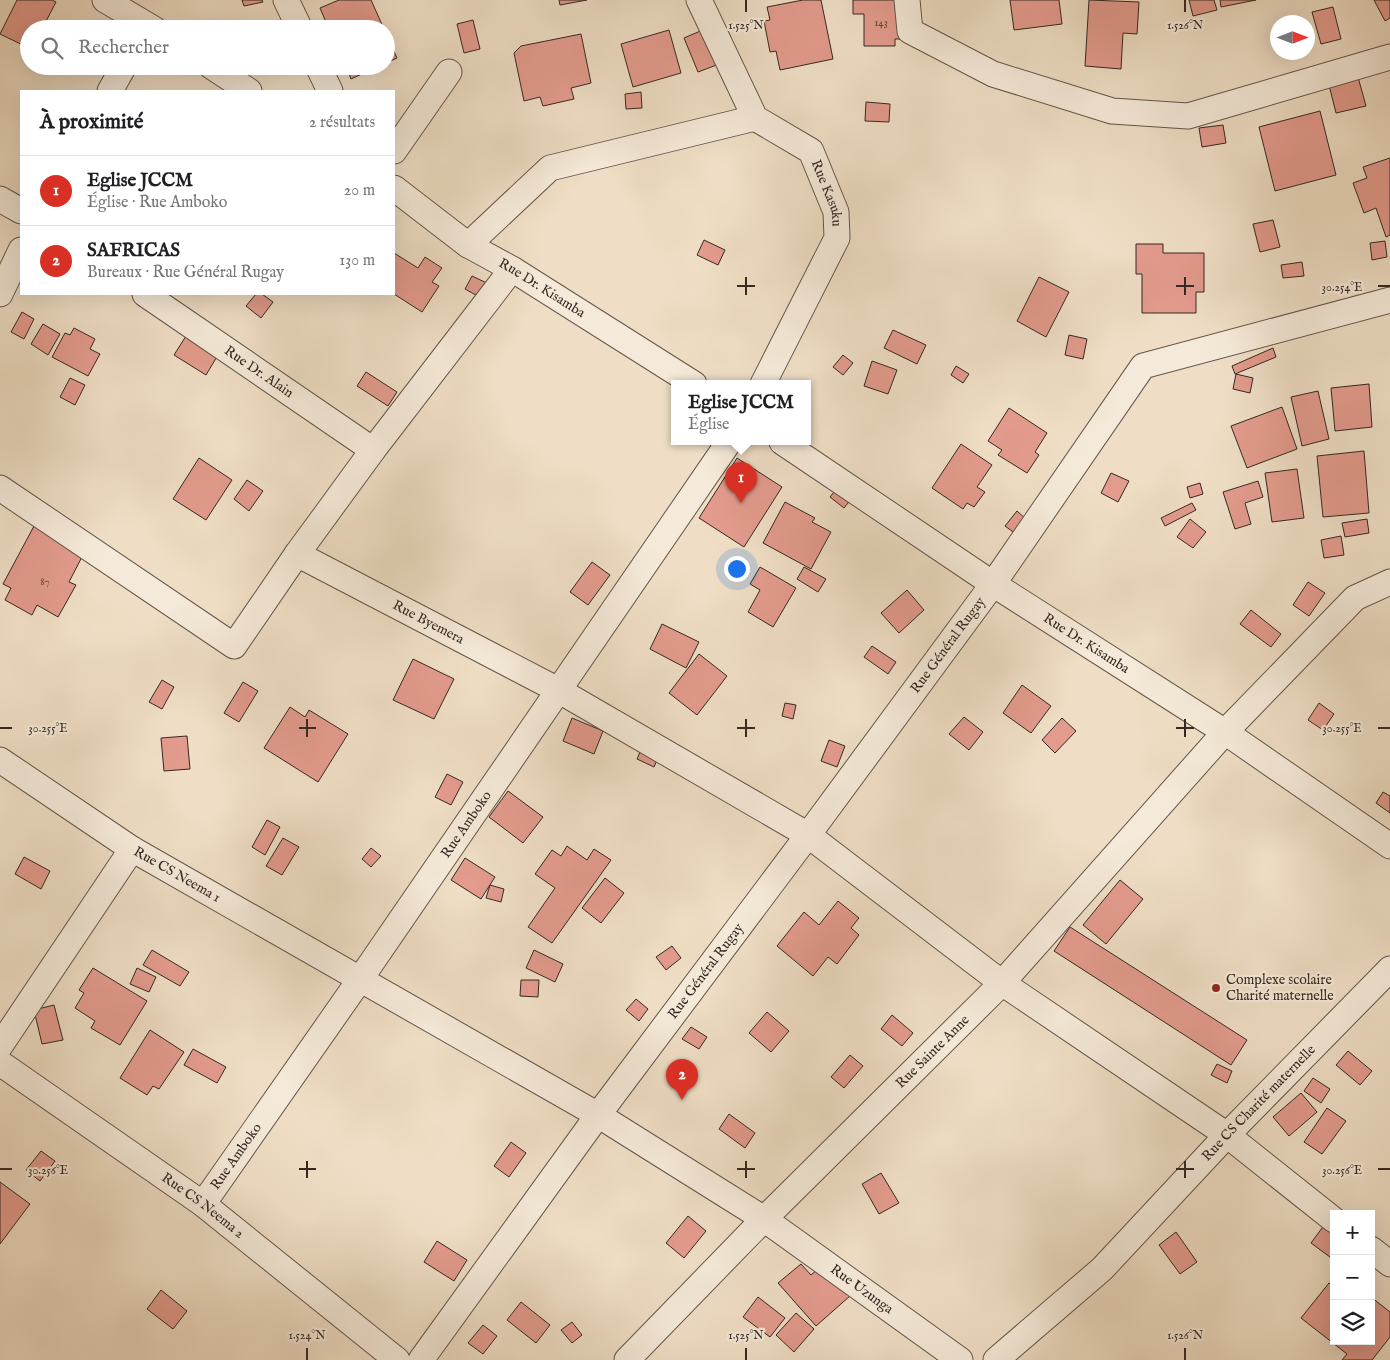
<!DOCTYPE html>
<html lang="fr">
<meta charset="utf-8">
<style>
body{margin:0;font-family:"IM FELL English",serif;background:#f2f2f2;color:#202124}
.controls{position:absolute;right:15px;bottom:15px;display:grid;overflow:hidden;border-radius:0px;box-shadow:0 5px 20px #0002}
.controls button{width:45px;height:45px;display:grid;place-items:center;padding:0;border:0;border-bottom:1px solid #e0e0e0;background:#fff;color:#202124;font:25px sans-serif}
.compass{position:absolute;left:1270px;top:15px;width:45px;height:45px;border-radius:50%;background:#fff;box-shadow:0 5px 20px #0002;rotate:90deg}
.you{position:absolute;left:736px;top:568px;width:18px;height:18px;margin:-12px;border:4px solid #fff;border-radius:50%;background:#1a73e8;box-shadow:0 0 0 8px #1a73e833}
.badge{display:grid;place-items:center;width:32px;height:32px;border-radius:50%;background:#d93025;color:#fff;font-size:16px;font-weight:700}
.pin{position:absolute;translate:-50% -41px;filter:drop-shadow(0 1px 2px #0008)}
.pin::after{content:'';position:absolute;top:26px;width:18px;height:15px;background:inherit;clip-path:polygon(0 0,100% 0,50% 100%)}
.popup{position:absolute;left:671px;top:380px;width:140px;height:65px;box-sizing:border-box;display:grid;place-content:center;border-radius:0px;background:#fff;filter:drop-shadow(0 1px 4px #0005);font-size:16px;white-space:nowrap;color:#757577}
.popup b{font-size:19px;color:#202124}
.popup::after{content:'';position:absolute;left:50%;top:100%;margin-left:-10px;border:10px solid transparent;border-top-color:#fff}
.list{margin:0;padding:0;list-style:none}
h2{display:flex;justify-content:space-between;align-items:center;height:65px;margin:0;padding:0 20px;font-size:21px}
h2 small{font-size:16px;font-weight:400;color:#757577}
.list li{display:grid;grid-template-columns:32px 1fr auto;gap:15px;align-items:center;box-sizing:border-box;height:70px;padding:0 20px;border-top:1px solid #e0e0e0}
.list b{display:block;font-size:19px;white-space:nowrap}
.list p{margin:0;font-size:16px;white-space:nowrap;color:#757577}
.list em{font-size:16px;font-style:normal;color:#757577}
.icon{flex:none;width:28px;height:28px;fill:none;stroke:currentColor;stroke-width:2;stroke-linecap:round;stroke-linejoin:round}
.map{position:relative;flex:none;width:1390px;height:1360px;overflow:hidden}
.search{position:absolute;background:#fff;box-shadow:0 5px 20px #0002;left:20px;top:20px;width:375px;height:55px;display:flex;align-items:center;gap:12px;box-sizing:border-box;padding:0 18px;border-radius:28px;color:#757577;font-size:19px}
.panel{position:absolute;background:#fff;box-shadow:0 5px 20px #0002;left:20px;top:90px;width:375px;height:205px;border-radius:0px}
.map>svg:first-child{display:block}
.building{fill:#e39b8d;stroke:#352822}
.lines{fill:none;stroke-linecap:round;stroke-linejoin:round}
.minor-casing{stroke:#64564b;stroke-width:27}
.minor{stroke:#f5ead9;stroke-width:25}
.ticks{fill:none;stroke:#352822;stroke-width:2}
.poi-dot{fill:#8f2418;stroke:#f5ead9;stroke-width:2}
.labels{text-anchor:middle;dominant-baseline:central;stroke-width:4.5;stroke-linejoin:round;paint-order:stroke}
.number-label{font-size:11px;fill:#60453d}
.street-label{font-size:14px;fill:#352822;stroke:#f5ead9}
.poi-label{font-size:14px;fill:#352822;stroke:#f5ead9;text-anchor:start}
.ticks-label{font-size:12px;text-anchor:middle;fill:#352822;stroke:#f5ead9;stroke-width:4.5;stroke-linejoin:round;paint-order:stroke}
</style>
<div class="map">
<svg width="1390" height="1360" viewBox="0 0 1390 1360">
<rect width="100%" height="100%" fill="#efdec5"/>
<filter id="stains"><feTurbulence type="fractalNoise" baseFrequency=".004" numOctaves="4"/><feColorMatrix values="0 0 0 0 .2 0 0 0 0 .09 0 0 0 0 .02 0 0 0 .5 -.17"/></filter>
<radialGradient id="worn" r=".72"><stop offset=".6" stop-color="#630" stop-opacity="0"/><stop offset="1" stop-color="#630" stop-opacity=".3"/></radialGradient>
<g class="building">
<path d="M17,0H52L56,2L42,29H29V48L0,34Z"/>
<path d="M242,0H262L263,2L244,6Z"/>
<path d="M339,0H371L384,29H329L320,8Z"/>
<path d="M559,0H587L560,5Z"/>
<path d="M803,0H821L833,59L780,70L776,51L770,52L764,21L770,20L767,7Z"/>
<path d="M853,0H899L906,39H895V46H864V14H853Z"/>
<path d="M1010,0H1059L1062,24L1014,30Z"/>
<path d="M1089,0L1139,2L1137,34L1123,33L1121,69L1085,66Z"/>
<path d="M1189,0H1214L1217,10L1193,16Z"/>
<path d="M1220,0H1256L1221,7Z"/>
<path d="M1374,0H1390V18L1385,21Z"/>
<path d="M1333,7L1341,39L1321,44L1312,12Z"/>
<path d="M473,20L480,49L464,53L457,24Z"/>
<path d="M705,29L719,64L698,72L684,38Z"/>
<path d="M669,30L681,73L633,87L621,44Z"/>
<path d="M386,34L397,58L386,63Z"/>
<path d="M581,34L591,83L571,88L574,99L543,106L540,97L524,101L514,53L521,46Z"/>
<path d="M346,66H379L351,79Z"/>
<path d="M1358,77L1366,106L1336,113L1329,85Z"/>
<path d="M641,92L642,108L626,109L625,94Z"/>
<path d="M866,102L890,104L889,122L865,121Z"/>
<path d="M1320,111L1336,175L1275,191L1259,127Z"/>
<path d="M1223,125L1226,143L1202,147L1199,128Z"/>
<path d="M1390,158V235L1386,237L1376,208L1364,213L1353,183L1367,178L1363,167Z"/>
<path d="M1273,220L1280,247L1260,252L1253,224Z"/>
<path d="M704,240L725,250L718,265L697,255Z"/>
<path d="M1385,241L1387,257L1372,260L1370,243Z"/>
<path d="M1136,244H1163V253H1204V292H1196V313H1142V274H1136Z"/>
<path d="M394,253L418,268L425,257L442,268L432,282L439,286L422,312L394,294Z"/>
<path d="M1302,262L1304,276L1283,278L1281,265Z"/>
<path d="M472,276L491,285L483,299L465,289Z"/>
<path d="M1039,277L1069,292L1046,337L1017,321Z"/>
<path d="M256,294H262L273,302L261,318L246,306Z"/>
<path d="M22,312L34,319L24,339L11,332Z"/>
<path d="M43,324L60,334L48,355L31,344Z"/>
<path d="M74,328L95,339L90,349L100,354L88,376L52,357L65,333L70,335Z"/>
<path d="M893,330L926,345L917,364L884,348Z"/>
<path d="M1069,335L1087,339L1083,359L1065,355Z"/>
<path d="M186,336L218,355L206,375L174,355Z"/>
<path d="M1273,348L1276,357L1235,374L1232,366Z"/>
<path d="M843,355L853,363L843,375L833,367Z"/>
<path d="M872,361L897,370L888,394L864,386Z"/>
<path d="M956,366L969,374L963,383L951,375Z"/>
<path d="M366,372L397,392L388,406L357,386Z"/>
<path d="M1236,374L1253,378L1250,393L1233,389Z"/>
<path d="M70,378L85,385L75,405L60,397Z"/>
<path d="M1369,384L1372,427L1335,431L1331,388Z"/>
<path d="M1318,391L1329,439L1302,446L1291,397Z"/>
<path d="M1282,407L1297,449L1247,468L1231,426Z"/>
<path d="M1009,408L1047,433L1035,452L1039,455L1027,473L998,455L1002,450L988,441Z"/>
<path d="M961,444L992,465L977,487L985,492L974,507L967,503L963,509L932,488Z"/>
<path d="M1364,451L1369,513L1323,517L1317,456Z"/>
<path d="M199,458L232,480L206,520L173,499Z"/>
<path d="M737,458L782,487L744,547L699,518Z"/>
<path d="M1297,469L1304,518L1272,522L1265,473Z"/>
<path d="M1111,473L1129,481L1118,502L1101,493Z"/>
<path d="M247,480L263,491L249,511L234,499Z"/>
<path d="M1258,481L1263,497L1245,503L1251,524L1235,529L1223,492Z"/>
<path d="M842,482L856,493L844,508L830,497Z"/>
<path d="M1200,483L1203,494L1190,498L1187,487Z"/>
<path d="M785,502L815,518L812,522L831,532L811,569L763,543Z"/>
<path d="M1192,503L1196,510L1165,526L1161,518Z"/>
<path d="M1017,511L1027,520L1016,534L1005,526Z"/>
<path d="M1190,519L1206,532L1193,548L1177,537Z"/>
<path d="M1367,519L1369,533L1345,537L1342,523Z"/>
<path d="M34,526L84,553L69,582L76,585L58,617L37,605L32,615L5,600L11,588L3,584Z"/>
<path d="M1341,536L1344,555L1324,558L1321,540Z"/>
<path d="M592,562L610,575L588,605L570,592Z"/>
<path d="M760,567L796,588L773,627L748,612L760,590L750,584Z"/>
<path d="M804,567L826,579L818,592L797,579Z"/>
<path d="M1308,582L1325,593L1309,616L1293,605Z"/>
<path d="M907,590L924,610L899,633L881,613Z"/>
<path d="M1251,610L1281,634L1271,647L1240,624Z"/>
<path d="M662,624L699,642L686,668L650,649Z"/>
<path d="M872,646L896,662L888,674L864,657Z"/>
<path d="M699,654L727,676L697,715L669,693Z"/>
<path d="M413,659L454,679L434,719L393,700Z"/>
<path d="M162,680L174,687L162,709L149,702Z"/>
<path d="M243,682L258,691L239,722L224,713Z"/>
<path d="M1022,685L1051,706L1031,733L1003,713Z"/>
<path d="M785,703L796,705L793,719L782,716Z"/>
<path d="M1319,703L1334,714L1323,730L1308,720Z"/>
<path d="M290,707L305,717L309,710L348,734L318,782L264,748Z"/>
<path d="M964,717L983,732L969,750L949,734Z"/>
<path d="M572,718L603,731L594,754L563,741Z"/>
<path d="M1062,718L1076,731L1055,753L1042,740Z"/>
<path d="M187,736L190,769L164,771L161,738Z"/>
<path d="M829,740L845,746L837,767L821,761Z"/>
<path d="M643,745L660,753L654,767L637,759Z"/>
<path d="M447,774L463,782L451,805L435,797Z"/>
<path d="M508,791L543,817L523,843L489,817Z"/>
<path d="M1383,792L1390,796V813L1376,803Z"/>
<path d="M267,820L280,827L265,855L252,847Z"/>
<path d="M283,838L299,847L282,875L266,866Z"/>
<path d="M567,846L587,860L594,849L611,860L552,943L528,927L555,888L535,874L552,850L561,856Z"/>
<path d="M371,848L381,856L371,867L362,859Z"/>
<path d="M24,857L50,871L41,889L15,874Z"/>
<path d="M465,858L495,877L481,899L451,880Z"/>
<path d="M605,878L624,893L601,923L582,908Z"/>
<path d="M1120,880L1143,899L1106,944L1083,925Z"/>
<path d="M490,885L504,889L501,902L486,898Z"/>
<path d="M838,901L859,918L851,928L859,935L837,964L828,957L813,976L777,946L804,912L819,925Z"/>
<path d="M1070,927L1247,1040L1231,1065L1054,951Z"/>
<path d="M672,946L681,958L666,970L656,957Z"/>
<path d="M152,950L189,972L180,986L143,965Z"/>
<path d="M534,950L563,964L555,982L526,968Z"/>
<path d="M93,968L147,1001L120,1045L91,1028L95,1021L75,1008L84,993L79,990Z"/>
<path d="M137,968L156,977L149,992L130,984Z"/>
<path d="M521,980H539L538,997L520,996Z"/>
<path d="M636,999L648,1009L639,1021L626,1010Z"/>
<path d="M54,1005L63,1040L42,1044L34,1010Z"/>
<path d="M767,1012L789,1031L771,1052L749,1033Z"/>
<path d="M892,1015L913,1033L902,1046L881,1029Z"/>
<path d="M691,1027L707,1037L699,1049L682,1039Z"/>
<path d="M150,1030L184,1052L159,1089L153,1086L147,1095L120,1078Z"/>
<path d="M193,1049L226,1067L217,1083L184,1065Z"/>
<path d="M1348,1051L1372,1071L1360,1085L1336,1065Z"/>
<path d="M850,1055L863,1066L844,1088L831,1077Z"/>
<path d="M1217,1064L1232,1071L1227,1083L1211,1075Z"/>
<path d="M1313,1078L1330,1089L1321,1103L1304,1091Z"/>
<path d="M1301,1093L1317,1112L1289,1136L1273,1117Z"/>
<path d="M1327,1108L1346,1121L1322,1154L1304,1142Z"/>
<path d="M729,1114L755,1133L745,1148L719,1129Z"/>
<path d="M511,1142L526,1153L509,1177L494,1166Z"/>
<path d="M41,1151L55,1161L40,1181L26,1170Z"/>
<path d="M881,1173L899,1203L879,1214L862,1184Z"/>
<path d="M0,1182L30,1204L0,1244Z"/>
<path d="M688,1216L706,1231L684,1258L666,1243Z"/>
<path d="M1325,1224L1334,1230V1260L1311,1243Z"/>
<path d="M1176,1232L1197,1262L1180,1274L1159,1245Z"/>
<path d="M437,1241L467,1260L454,1281L424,1262Z"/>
<path d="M832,1257L859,1288L816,1326L778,1283L801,1264L811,1275Z"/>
<path d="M1329,1283L1334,1287V1341H1371V1297L1390,1312V1337L1372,1360H1342L1347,1354L1301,1318Z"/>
<path d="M161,1290L187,1311L173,1329L147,1309Z"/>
<path d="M758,1297L785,1318L770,1337L743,1317Z"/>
<path d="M521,1302L550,1325L536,1343L507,1320Z"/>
<path d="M796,1313L814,1329L794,1352L776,1335Z"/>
<path d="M572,1322L582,1335L572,1343L561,1330Z"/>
<path d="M483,1325L497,1336L483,1354L468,1343Z"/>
</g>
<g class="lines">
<defs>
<g id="minor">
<path d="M105,0L154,29"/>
<path d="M286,0L300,29"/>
<path id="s1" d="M699,0L755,118L811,151L836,212L837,238L763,384"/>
<path d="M907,0L910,31L993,74L1112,111L1188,116L1390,57"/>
<path d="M211,66L249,91"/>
<path d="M318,66L330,91"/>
<path d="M110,91L124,66"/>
<path d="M394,151L449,72"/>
<path id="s2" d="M394,188L468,245L512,269L694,384"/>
<path d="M0,199L21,211"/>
<path d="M468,245L550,168L755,118"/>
<path d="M0,294L21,250"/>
<path id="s3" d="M145,294L373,450"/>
<path id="s4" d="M782,442L993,584L1225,732L1390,846"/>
<path d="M0,488L234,646L297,554L373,450L512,269"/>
<path id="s5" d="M297,554L558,690L808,835L1002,983L1227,1135L1334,1220"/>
<path id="s6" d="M0,760L132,849L598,1115L764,1219L960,1360"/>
<path d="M0,1046L132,849"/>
<path id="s7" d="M0,1063L203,1204L397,1360"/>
<path id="s8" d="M203,1204L361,978L729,442"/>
<path d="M1371,1249L1390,1264"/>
<path id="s9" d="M421,1360L598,1115L808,835L993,584L1143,366L1390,300"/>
<path id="s10" d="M627,1360L764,1219L1002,983L1225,732L1355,598L1390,582"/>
<path id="s11" d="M996,1360L1102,1269L1227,1135L1390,969"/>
</g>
</defs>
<use href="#minor" class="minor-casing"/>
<use href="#minor" class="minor"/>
</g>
<path class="ticks" d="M746,0V12M1185,0V12M746,277V295M1185,277V295M737,286H755M1176,286H1194M1378,286H1390M307,719V737M746,719V737M1185,719V737M0,728H12M299,728H316M737,728H755M1176,728H1194M1378,728H1390M307,1161V1178M746,1161V1178M1185,1161V1178M0,1169H12M299,1169H316M737,1169H755M1176,1169H1194M1378,1169H1390M307,1348V1360M746,1348V1360M1185,1348V1360"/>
<circle class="poi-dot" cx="1216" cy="988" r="5"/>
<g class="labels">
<g class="number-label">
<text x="881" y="23">143</text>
<text x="45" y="582">87</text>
</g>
<g class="street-label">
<text stroke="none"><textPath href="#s1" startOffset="241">Rue Kasuku</textPath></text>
<text stroke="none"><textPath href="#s2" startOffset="179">Rue Dr. Kisamba</textPath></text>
<text stroke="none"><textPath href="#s3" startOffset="138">Rue Dr. Alain</textPath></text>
<text stroke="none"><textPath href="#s5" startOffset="148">Rue Byemera</textPath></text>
<text stroke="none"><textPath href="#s4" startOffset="365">Rue Dr. Kisamba</textPath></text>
<text stroke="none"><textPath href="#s9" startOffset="888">Rue Général Rugay</textPath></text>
<text stroke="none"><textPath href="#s8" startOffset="462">Rue Amboko</textPath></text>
<text stroke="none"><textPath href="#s6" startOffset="211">Rue CS Neema 1</textPath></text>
<text stroke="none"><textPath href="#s9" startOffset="482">Rue Général Rugay</textPath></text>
<text stroke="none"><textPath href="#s10" startOffset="434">Rue Sainte Anne</textPath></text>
<text stroke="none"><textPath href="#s11" startOffset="368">Rue CS Charité maternelle</textPath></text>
<text stroke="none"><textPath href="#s8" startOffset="58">Rue Amboko</textPath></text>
<text stroke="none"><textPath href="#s7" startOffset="248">Rue CS Neema 2</textPath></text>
<text stroke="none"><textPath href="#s6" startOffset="1012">Rue Uzunga</textPath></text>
</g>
<g class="poi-label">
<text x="1226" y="980">Complexe scolaire<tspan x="1226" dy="16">Charité maternelle</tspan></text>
</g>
</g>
<g class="ticks-label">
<text x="746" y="29">1.525°N</text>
<text x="1185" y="29">1.526°N</text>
<text x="1342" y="291">30.254°E</text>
<text x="1342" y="732">30.255°E</text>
<text x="48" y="732">30.255°E</text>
<text x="1342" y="1174">30.256°E</text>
<text x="48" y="1174">30.256°E</text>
<text x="307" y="1339">1.524°N</text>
<text x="746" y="1339">1.525°N</text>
<text x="1185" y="1339">1.526°N</text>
</g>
<rect width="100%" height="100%" filter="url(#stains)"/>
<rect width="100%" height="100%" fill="url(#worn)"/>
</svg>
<div class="controls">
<button>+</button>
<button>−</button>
<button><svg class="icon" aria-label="layers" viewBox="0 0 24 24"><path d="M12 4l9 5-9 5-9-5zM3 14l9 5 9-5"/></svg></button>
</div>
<svg class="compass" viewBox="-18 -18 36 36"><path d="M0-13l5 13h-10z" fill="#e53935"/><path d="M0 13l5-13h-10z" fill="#757577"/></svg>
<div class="you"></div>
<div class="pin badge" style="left:741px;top:503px">1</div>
<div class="popup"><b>Eglise JCCM</b>Église</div>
<div class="pin badge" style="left:682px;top:1100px">2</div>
<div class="search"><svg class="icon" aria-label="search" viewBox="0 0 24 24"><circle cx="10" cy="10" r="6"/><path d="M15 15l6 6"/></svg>Rechercher</div>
<section class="panel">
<h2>À proximité<small>2 résultats</small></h2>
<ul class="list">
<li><span class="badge">1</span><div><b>Eglise JCCM</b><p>Église · Rue Amboko</p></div><em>20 m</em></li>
<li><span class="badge">2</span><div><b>SAFRICAS</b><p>Bureaux · Rue Général Rugay</p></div><em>130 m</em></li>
</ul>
</section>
</div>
